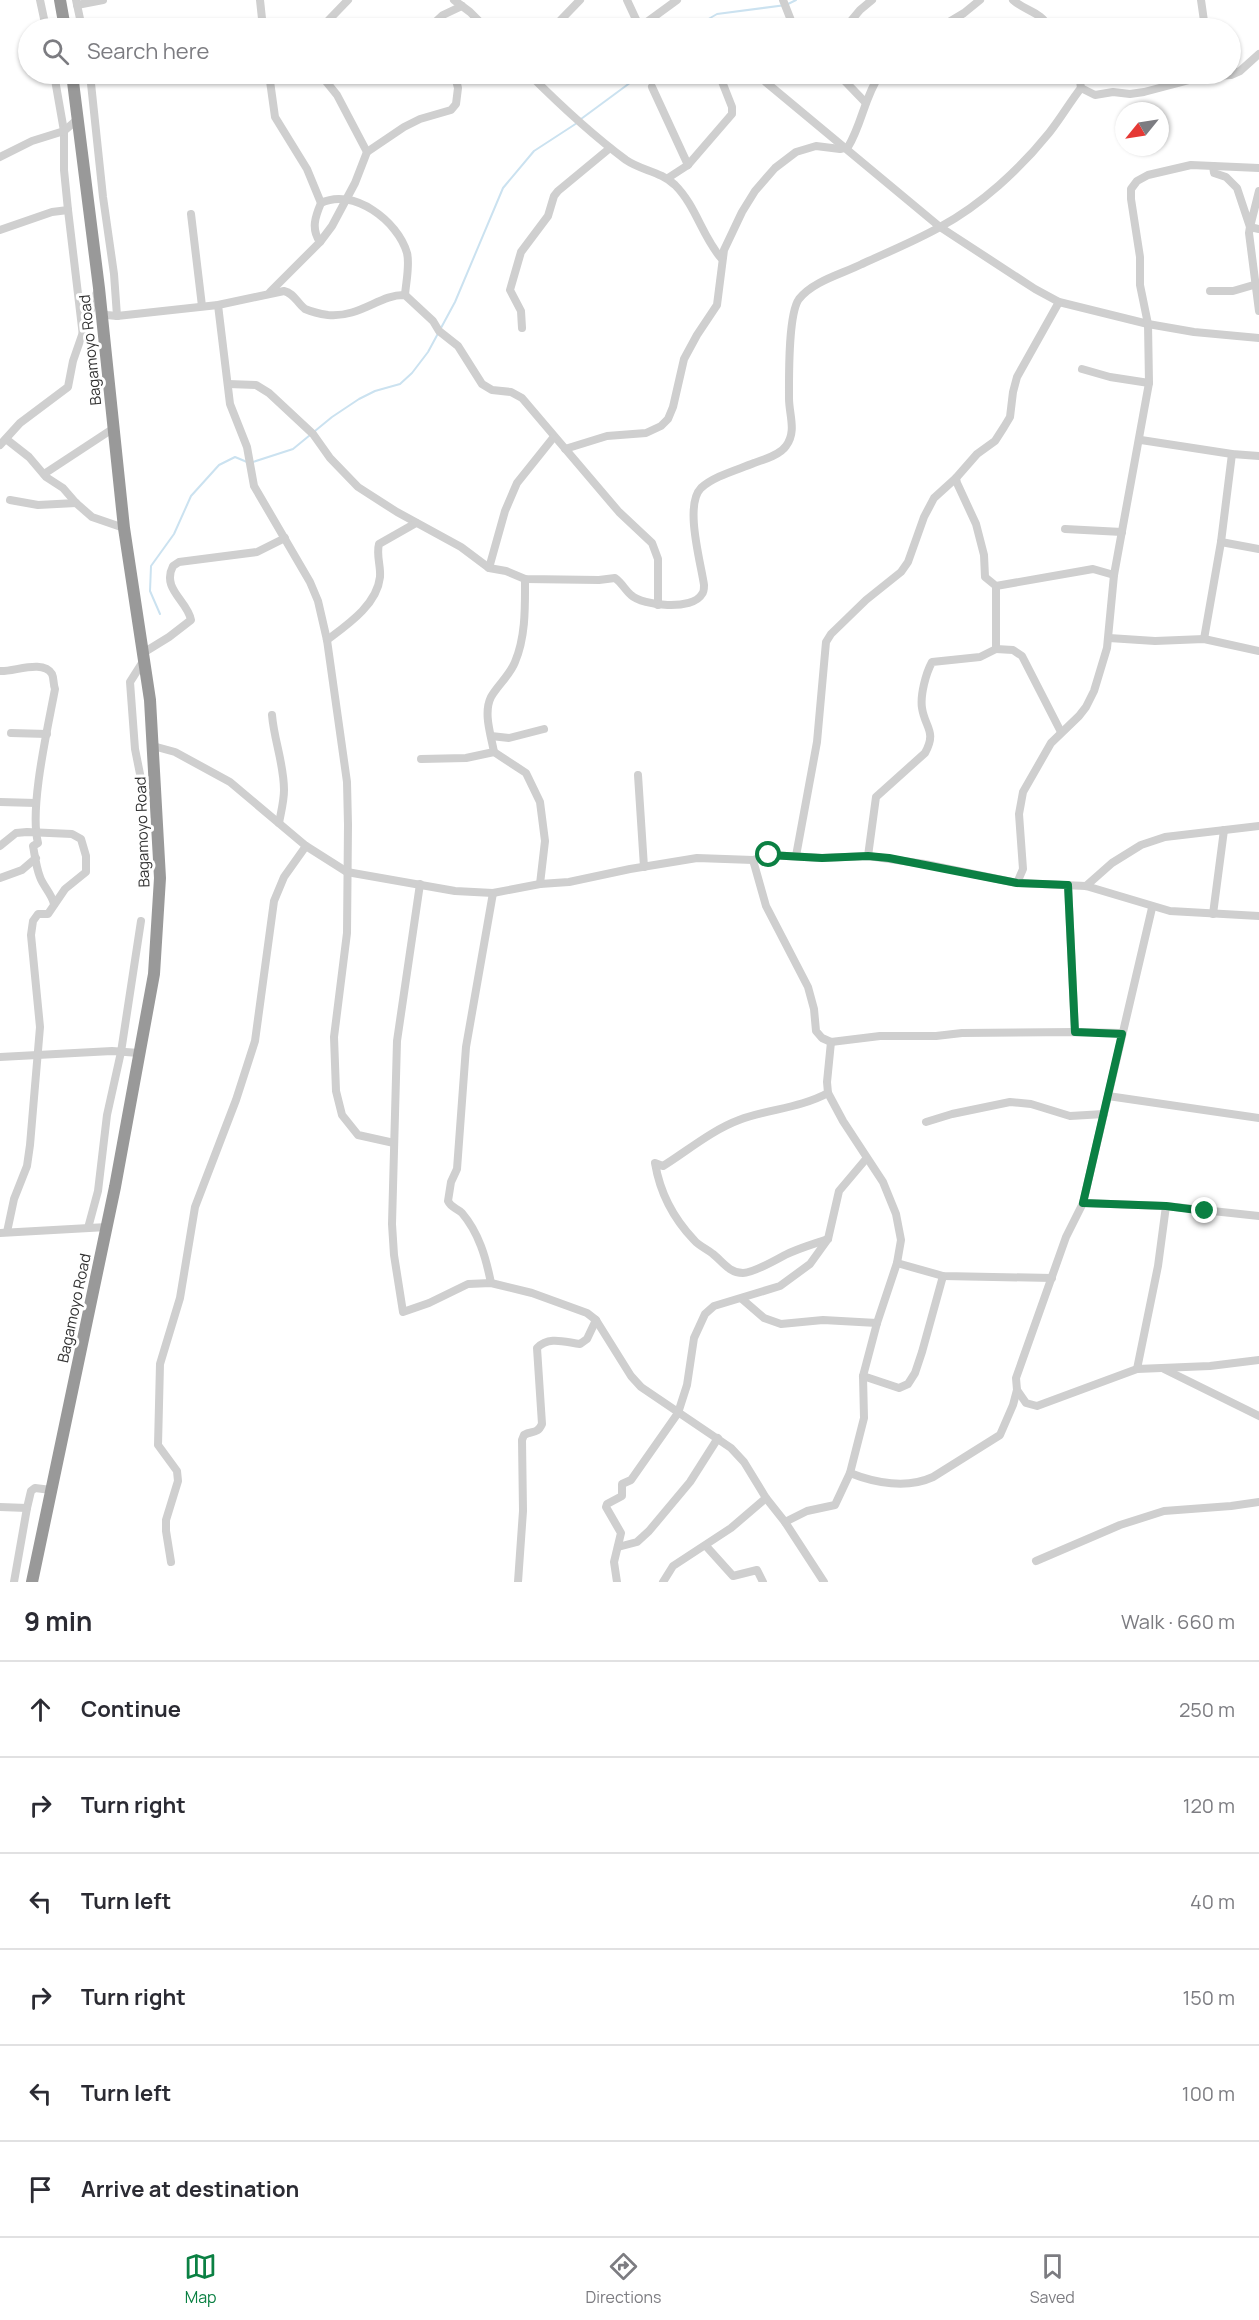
<!DOCTYPE html>
<meta charset="utf-8">
<style>
body{margin:0;font-family:Manrope,sans-serif;background:#f7f7f7;color:#2b2b33}
.compass{position:absolute;left:1115px;top:102px;width:54px;height:54px;border-radius:50%;background:#fff;box-shadow:0 2px 4px #0004;rotate:240deg}
.stop{position:absolute;width:18px;height:18px;margin:-14px;border:4px solid #0b8043;border-radius:50%;background:#fff}
.stop.end{background:#0b8043;border-color:#fff;box-shadow:0 2px 6px #0008}
.list{margin:0;padding:0;list-style:none}
h2{display:flex;justify-content:space-between;align-items:center;height:78px;margin:0;padding:0 24px;font-size:26px}
h2 small{font-size:20px;font-weight:400;color:#7c7c81}
.list li{display:grid;grid-template-columns:39px 1fr auto;gap:18px;align-items:center;box-sizing:border-box;height:96px;padding:0 24px;border-top:2px solid #e1e1e2}
.list b{display:block;font-size:22px;white-space:nowrap}
.list em{font-size:20px;font-style:normal;color:#7c7c81}
.icon{flex:none;width:33px;height:33px;fill:none;stroke:currentColor;stroke-width:2;stroke-linecap:round;stroke-linejoin:round}
.map{position:relative;flex:none;width:1259px;height:1582px;overflow:hidden}
.search{position:absolute;background:#fff;box-shadow:0 2px 4px #0004;left:18px;right:18px;top:18px;height:66px;display:flex;align-items:center;gap:15px;box-sizing:border-box;padding:0 21px;border-radius:33px;color:#7c7c81;font-size:22px}
.sheet{height:654px;background:#fff}
nav{display:flex;justify-content:space-around;align-items:center;box-sizing:border-box;height:84px;border-top:2px solid #e1e1e2;background:#fff;font-size:16px;color:#7c7c81}
nav a{display:grid;justify-items:center;gap:3px}
nav .on{color:#0b8043}
.map>svg:first-child{display:block}
.lines{fill:none;stroke-linecap:round;stroke-linejoin:round}
.stream{stroke:#cbe2f0;stroke-width:2}
.minor{stroke:#cfcfcf;stroke-width:8}
.highway{stroke:#999;stroke-width:12}
.route{stroke:#0b8043;stroke-width:8}
.labels{text-anchor:middle;dominant-baseline:central;stroke-width:6;stroke-linejoin:round;paint-order:stroke}
.street-label{font-size:15px;fill:#323232;stroke:#fff}
</style>
<div class="map">
<svg width="1259" height="1582" viewBox="0 0 1259 1582">
<rect width="100%" height="100%" fill="#fff"/>
<g class="lines">
<g class="stream">
<path d="M693,28L717,14L786,5L796,0"/>
<path d="M581,119L642,74"/>
<path d="M253,462L293,449L332,417L359,399L375,391L400,384L412,373L428,352L455,302L503,188L534,151L577,123"/>
<path d="M160,614L150,591L151,566L174,534L191,496L219,465L235,457L247,462"/>
</g>
<g class="minor">
<path d="M40,0L46,28"/>
<path d="M76,0L82,28"/>
<path d="M260,0L263,28"/>
<path d="M454,0L470,12L486,28"/>
<path d="M627,0L640,28"/>
<path d="M783,0L794,28"/>
<path d="M1013,0C1025,11 1042,12 1049,28"/>
<path d="M1201,0L1205,28"/>
<path d="M77,5L103,0"/>
<path d="M640,27L677,0"/>
<path d="M321,28L348,0"/>
<path d="M429,28L443,15L462,6"/>
<path d="M553,28L580,0"/>
<path d="M845,28L860,10L872,0"/>
<path d="M939,28L964,13L980,0"/>
<path d="M54,74L64,131V170L68,210L83,336"/>
<path d="M90,74L103,197L114,274L117,316"/>
<path d="M120,74L149,80L181,74"/>
<path d="M269,74L275,117L307,169L321,203"/>
<path d="M320,74L337,95L367,152"/>
<path d="M529,74C560,105 591,134 626,160C642,171 660,171 675,185C696,206 702,236 721,258"/>
<path d="M756,74L940,227L1035,289L1059,302L1148,324L1194,332L1259,338"/>
<path d="M838,74L865,102"/>
<path d="M1079,74L1081,88L1095,95L1113,92L1130,94L1144,92L1201,77L1231,75L1240,71L1259,54"/>
<path d="M652,87L688,165"/>
<path d="M0,157L32,141L64,131L79,118"/>
<path d="M1213,166L1214,173L1226,177L1237,188L1250,227L1259,191"/>
<path d="M668,178L688,165L732,114V107L719,74"/>
<path d="M191,214L202,306"/>
<path d="M1259,229L1250,227L1249,233L1259,311"/>
<path d="M0,230L52,212L68,210"/>
<path d="M320,242C311,229 315,217 321,203C353,187 398,221 407,253C410,265 406,282 405,295"/>
<path d="M1210,291H1233L1257,284"/>
<path d="M270,292L320,242L332,226L355,183L367,152L404,127L420,119L451,110L456,104L458,88L456,80L451,74"/>
<path d="M1059,302L1017,377L1013,392L1010,417L1004,427L995,441L977,454L956,478L957,483L976,524L984,555L985,577L996,586L1093,569L1114,575"/>
<path d="M218,305L230,404L247,447L254,486L310,582L318,601L327,640L347,782L348,825L347,933L334,1037L336,1091L342,1115L358,1135L394,1143"/>
<path d="M101,312L107,315L117,316L218,305L284,291C294,293 297,303 305,309C312,312 321,314 328,315C360,318 380,294 405,295L433,321L439,331L458,346L482,384L492,390L511,392L522,398L619,512L652,543L658,559V605"/>
<path d="M522,328L521,311L510,290L521,252L548,216L554,196L558,191L610,148"/>
<path d="M1082,369L1110,377L1149,383"/>
<path d="M228,384L256,385L269,393L313,434L330,458L358,487L397,512L461,547L489,568L506,571L525,579L599,580L615,578C622,583 625,590 631,595C643,606 693,611 702,594C704,592 704,588 704,585C701,563 684,505 701,488C714,476 737,470 754,463C763,460 780,455 786,446C797,431 789,415 789,398C789,378 788,314 799,299C813,281 842,274 862,264C888,252 915,241 940,227C981,205 1020,169 1049,133C1061,118 1070,102 1081,88"/>
<path d="M6,439L29,457L46,477L63,488L76,503L92,517L124,528"/>
<path d="M1141,440L1232,454L1259,456"/>
<path d="M0,445L20,423L68,387L73,361L97,292"/>
<path d="M565,449L607,436L646,433L661,426L668,419L673,407L684,359L697,335L717,305L724,250L742,212L755,191L775,168L796,152L816,146L840,149L848,147C862,124 864,98 880,74"/>
<path d="M44,474L114,428"/>
<path d="M10,500L38,505L76,503"/>
<path d="M1065,529L1122,532"/>
<path d="M1221,542L1259,549"/>
<path d="M489,568L505,511L517,483L553,438"/>
<path d="M1109,638L1155,641L1204,639L1259,651"/>
<path d="M1204,639L1221,542L1232,454"/>
<path d="M327,640C347,625 377,605 380,577C381,566 376,555 379,544L416,523"/>
<path d="M996,649L1013,650L1022,656L1061,732"/>
<path d="M143,653L169,637L191,620C188,601 161,589 173,566L179,562L257,552L285,538"/>
<path d="M0,671C14,672 43,659 52,674C54,678 53,684 55,689C48,727 29,808 38,843L33,846C35,856 36,867 40,877C43,886 52,894 54,904"/>
<path d="M272,715C274,740 284,764 284,790C284,801 281,812 279,823"/>
<path d="M11,733L47,734"/>
<path d="M491,736L509,738L544,729"/>
<path d="M153,746L175,752L230,782L306,846L347,872L455,891L493,893L540,884L569,882L630,869L697,858L753,860L769,855L822,858L868,856L925,864L1017,883L1086,886L1170,911L1259,916"/>
<path d="M494,752C491,735 483,713 491,697C498,685 510,675 515,662C526,636 525,606 525,579"/>
<path d="M421,759L466,758L494,752L526,773L540,802L545,841L540,884"/>
<path d="M638,775L644,867"/>
<path d="M0,802L36,803"/>
<path d="M0,846L16,833L27,832L72,834L81,839L86,856V872L65,889L48,914H38L33,921L31,935L40,1027L30,1145L27,1166L14,1199L7,1232"/>
<path d="M796,856L817,742L826,642L831,634L866,600L901,572L908,562L924,517L934,498L956,478"/>
<path d="M868,856L876,797L925,753C937,731 925,728 922,708C920,695 926,673 932,662L980,657L996,649V586"/>
<path d="M753,860L766,906L808,987L814,1009L816,1031L822,1038L831,1042L880,1036H936L962,1033L1075,1032L1122,1033"/>
<path d="M0,878L22,870L36,858"/>
<path d="M143,880L142,784L135,749L130,682L144,660"/>
<path d="M1017,883L1023,869L1019,814L1023,792L1051,743L1079,716L1086,707L1094,691L1107,648L1114,575L1149,383L1148,324L1140,285V257L1131,199V189L1137,181L1148,175L1191,165L1259,168"/>
<path d="M420,884L397,1041L392,1224L394,1255L403,1312L429,1303L468,1284L491,1283L532,1293L587,1313L596,1320L631,1376L641,1387L731,1448L744,1462L766,1498L785,1522L824,1582"/>
<path d="M1068,885L1075,1032"/>
<path d="M1086,886L1112,863L1141,845L1165,837L1259,826"/>
<path d="M1152,908L1083,1203L1066,1237L1016,1378L1017,1390L1026,1403L1037,1406L1137,1369L1210,1366L1259,1360"/>
<path d="M1213,914L1224,830"/>
<path d="M0,1057L112,1051L139,1053"/>
<path d="M1108,1096L1259,1118"/>
<path d="M926,1122L952,1114L1010,1102L1031,1104L1070,1116L1104,1114"/>
<path d="M1083,1203L1166,1206L1158,1266L1137,1369"/>
<path d="M1166,1206L1259,1216"/>
<path d="M88,1228L98,1191L107,1115L121,1052L141,921"/>
<path d="M0,1233L107,1227"/>
<path d="M828,1239C814,1244 799,1248 785,1255C776,1260 752,1273 743,1273C729,1273 722,1261 713,1254C707,1249 699,1246 694,1240C673,1218 660,1193 655,1163L663,1166C687,1151 712,1130 739,1120C769,1109 800,1108 828,1093"/>
<path d="M897,1263L943,1276L1052,1278"/>
<path d="M491,1283C486,1258 479,1233 462,1213C457,1208 451,1208 448,1201L451,1182L457,1169L466,1047L493,893"/>
<path d="M742,1299L764,1318L781,1324L823,1320L877,1323"/>
<path d="M1164,1369L1259,1416"/>
<path d="M863,1376L899,1388L908,1384L915,1373L922,1352L943,1276"/>
<path d="M850,1473C875,1483 907,1489 933,1477L1000,1435L1013,1405L1017,1390"/>
<path d="M0,1507L27,1508L31,1491L35,1488L51,1490"/>
<path d="M785,1522L807,1511L835,1505L850,1473L864,1418L863,1376L877,1323L897,1263L901,1240L896,1214L883,1182L843,1121L828,1093L827,1082L831,1042"/>
<path d="M706,1546L733,1576L757,1570L763,1582"/>
<path d="M618,1547L637,1542L649,1531L690,1482L718,1438"/>
<path d="M1036,1561L1120,1525L1164,1511L1231,1506L1259,1502"/>
<path d="M171,1562L166,1531V1520L178,1481L177,1471L158,1445L160,1364L180,1298L195,1207L236,1100L255,1041L274,901L284,877L306,846"/>
<path d="M14,1582L27,1508"/>
<path d="M518,1582L523,1511L522,1440L524,1435C532,1430 537,1435 542,1424L537,1348C549,1336 564,1342 580,1344L587,1339L596,1320"/>
<path d="M617,1582L614,1562L621,1533L606,1507L607,1504L622,1496V1484L631,1480L678,1413L687,1385L694,1338L705,1314L714,1306L780,1286L810,1264L828,1239L839,1191L866,1159"/>
<path d="M663,1582L673,1566L731,1528L766,1498"/>
</g>
<g class="highway">
<path d="M60,0L65,28"/>
<path d="M32,1582L115,1187L154,974L160,878L150,700L124,528L99,288L72,74"/>
</g>
</g>
<g class="lines">
<path class="route" d="M769,855L822,858L868,856L889,858L1017,883L1068,885L1075,1032L1122,1034L1083,1203L1166,1206L1205,1211"/>
</g>
<g class="labels">
<g class="street-label">
<text transform="translate(90 350) rotate(-96)">Bagamoyo Road</text>
<text transform="translate(142 832) rotate(-92)">Bagamoyo Road</text>
<text transform="translate(74 1308) rotate(-78)">Bagamoyo Road</text>
</g>
</g>
</svg>
<svg class="compass" viewBox="-18 -18 36 36"><path d="M0-13l5 13h-10z" fill="#e53935"/><path d="M0 13l5-13h-10z" fill="#7c7c81"/></svg>
<div class="stop" style="left:769px;top:855px"></div>
<div class="stop end" style="left:1205px;top:1211px"></div>
<div class="search"><svg class="icon" aria-label="search" viewBox="0 0 24 24"><circle cx="10" cy="10" r="6"/><path d="M15 15l6 6"/></svg>Search here</div>
</div>
<section class="sheet">
<h2>9 min<small>Walk · 660 m</small></h2>
<ul class="list">
<li><svg class="icon" aria-label="ahead" viewBox="0 0 24 24"><path d="M12 20V5M6 11l6-6 6 6"/></svg><div><b>Continue</b></div><em>250 m</em></li>
<li><svg class="icon" aria-label="right" viewBox="0 0 24 24"><path d="M7 20v-9h11M14 6l5 5-5 5"/></svg><div><b>Turn right</b></div><em>120 m</em></li>
<li><svg class="icon" aria-label="left" viewBox="0 0 24 24"><path d="M17 20v-9H6M10 6l-5 5 5 5"/></svg><div><b>Turn left</b></div><em>40 m</em></li>
<li><svg class="icon" aria-label="right" viewBox="0 0 24 24"><path d="M7 20v-9h11M14 6l5 5-5 5"/></svg><div><b>Turn right</b></div><em>150 m</em></li>
<li><svg class="icon" aria-label="left" viewBox="0 0 24 24"><path d="M17 20v-9H6M10 6l-5 5 5 5"/></svg><div><b>Turn left</b></div><em>100 m</em></li>
<li><svg class="icon" aria-label="arrive" viewBox="0 0 24 24"><path d="M6 21V4h12l-3 4 3 4H6"/></svg><div><b>Arrive at destination</b></div></li>
</ul>
</section>
<nav>
<a class="on"><svg class="icon" aria-label="map" viewBox="0 0 24 24"><path d="M3 6l6-2 6 2 6-2v14l-6 2-6-2-6 2zM9 4v14M15 6v14"/></svg>Map</a>
<a><svg class="icon" aria-label="directions" viewBox="0 0 24 24"><path d="M12 3l9 9-9 9-9-9zM9 14v-3h6M13 9l2 2-2 2"/></svg>Directions</a>
<a><svg class="icon" aria-label="saved" viewBox="0 0 24 24"><path d="M7 4h10v16l-5-4-5 4z"/></svg>Saved</a>
</nav>
